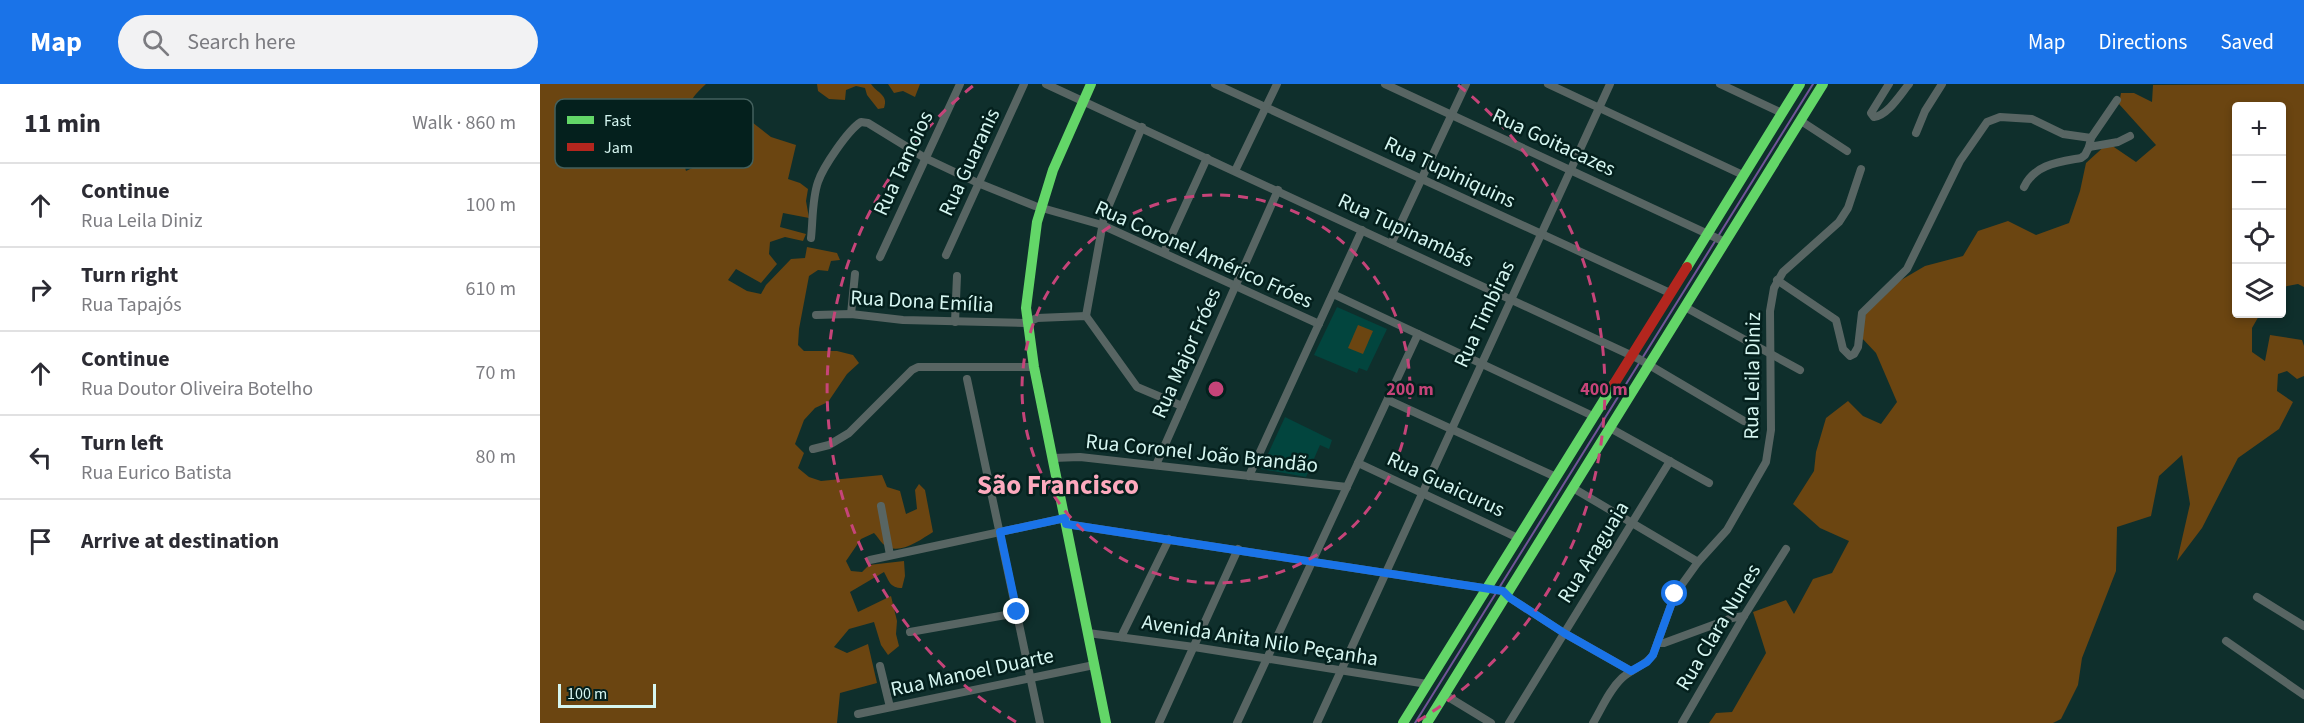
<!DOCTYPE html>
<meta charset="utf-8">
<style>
body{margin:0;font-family:"Source Sans 3",sans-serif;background:#f2f2f3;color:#2b2b33}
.controls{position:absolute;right:18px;top:18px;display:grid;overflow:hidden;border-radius:6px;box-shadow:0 3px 9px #0003}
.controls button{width:54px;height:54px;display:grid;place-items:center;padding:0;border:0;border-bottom:2px solid #e1e1e2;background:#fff;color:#2b2b33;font:30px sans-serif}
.scale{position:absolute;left:18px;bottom:15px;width:98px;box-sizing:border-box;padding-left:6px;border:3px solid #d6f6f1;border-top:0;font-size:16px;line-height:21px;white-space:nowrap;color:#d6f6f1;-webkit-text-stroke:4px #04201d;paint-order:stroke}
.stop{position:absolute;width:18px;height:18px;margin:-14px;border:4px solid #1a73e8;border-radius:50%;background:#fff}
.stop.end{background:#1a73e8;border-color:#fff;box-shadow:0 2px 6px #0008}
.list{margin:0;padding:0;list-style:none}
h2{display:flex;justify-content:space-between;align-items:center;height:78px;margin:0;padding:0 24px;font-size:26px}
h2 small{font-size:20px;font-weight:400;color:#7c7c81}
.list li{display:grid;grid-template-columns:39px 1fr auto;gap:18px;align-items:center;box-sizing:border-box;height:84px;padding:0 24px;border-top:2px solid #e1e1e2}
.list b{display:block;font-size:22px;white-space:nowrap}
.list p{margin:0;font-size:20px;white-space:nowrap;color:#7c7c81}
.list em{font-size:20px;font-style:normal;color:#7c7c81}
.icon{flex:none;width:33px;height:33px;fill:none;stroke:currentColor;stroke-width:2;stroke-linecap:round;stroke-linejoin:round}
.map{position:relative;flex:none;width:1764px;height:639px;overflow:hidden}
header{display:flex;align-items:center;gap:36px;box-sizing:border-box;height:84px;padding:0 30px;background:#1a73e8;color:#fff}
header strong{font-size:28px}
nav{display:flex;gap:33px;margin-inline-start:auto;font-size:21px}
.search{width:420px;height:54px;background:#f2f2f3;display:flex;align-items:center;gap:15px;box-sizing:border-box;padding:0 21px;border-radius:33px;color:#7c7c81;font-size:22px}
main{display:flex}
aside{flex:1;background:#fff}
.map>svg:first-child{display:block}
.built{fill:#02453e}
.green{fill:#6b4511}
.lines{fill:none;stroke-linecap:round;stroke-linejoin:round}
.stream{stroke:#715498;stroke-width:2}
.street{stroke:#586563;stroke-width:8}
.fast{stroke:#63d668;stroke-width:10}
.jam{stroke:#b3261e;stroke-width:10}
.route{stroke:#1a73e8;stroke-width:8}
.ring{fill:none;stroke:#c64479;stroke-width:3;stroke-dasharray:10 8}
.labels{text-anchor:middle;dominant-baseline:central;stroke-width:5;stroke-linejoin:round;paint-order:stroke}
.street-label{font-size:21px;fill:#d6f6f1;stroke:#04201d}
.district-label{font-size:27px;font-weight:bold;fill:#fdaabe;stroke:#04201d}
.key{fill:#04201d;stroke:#43605d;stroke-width:1.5}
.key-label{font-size:16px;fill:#d6f6f1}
.centre{fill:#c64479;stroke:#04201d;stroke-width:3}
.ring-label{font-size:18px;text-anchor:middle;font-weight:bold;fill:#c64479;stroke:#04201d;stroke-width:5;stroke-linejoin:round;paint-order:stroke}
</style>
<header>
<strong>Map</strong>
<div class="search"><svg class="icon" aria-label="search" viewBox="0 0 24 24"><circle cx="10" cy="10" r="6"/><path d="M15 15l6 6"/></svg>Search here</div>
<nav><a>Map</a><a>Directions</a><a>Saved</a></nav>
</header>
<main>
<aside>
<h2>11 min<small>Walk · 860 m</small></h2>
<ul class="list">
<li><svg class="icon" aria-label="ahead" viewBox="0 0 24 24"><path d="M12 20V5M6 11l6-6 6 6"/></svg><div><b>Continue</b><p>Rua Leila Diniz</p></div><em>100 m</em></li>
<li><svg class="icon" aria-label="right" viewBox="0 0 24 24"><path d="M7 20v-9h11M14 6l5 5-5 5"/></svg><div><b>Turn right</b><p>Rua Tapajós</p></div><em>610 m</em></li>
<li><svg class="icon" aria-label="ahead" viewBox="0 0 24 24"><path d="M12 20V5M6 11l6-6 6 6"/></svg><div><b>Continue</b><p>Rua Doutor Oliveira Botelho</p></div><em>70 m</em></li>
<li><svg class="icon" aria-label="left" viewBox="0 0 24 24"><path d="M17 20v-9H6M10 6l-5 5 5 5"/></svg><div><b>Turn left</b><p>Rua Eurico Batista</p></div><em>80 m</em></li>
<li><svg class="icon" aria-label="arrive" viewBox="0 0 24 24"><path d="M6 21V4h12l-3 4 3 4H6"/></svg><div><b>Arrive at destination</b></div></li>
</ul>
</aside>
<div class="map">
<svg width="1764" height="639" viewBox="0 0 1764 639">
<rect width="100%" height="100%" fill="#0f2f2c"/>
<g class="built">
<path d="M797,223L847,245L827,287L819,284L817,289L774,271Z"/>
<path d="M745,333L792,356L789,365L780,361L766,393L721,385Z"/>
</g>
<g class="green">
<path d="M0,0H166C146,18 148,22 155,46L142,73L146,87C175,74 188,70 181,36L199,28L231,53L256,61L248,95L260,99L268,105L266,117L269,134L243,129L240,143L266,150L263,157L245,153L230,158L229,170L237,180L221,199L196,185L188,196L207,207L221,210L226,201L251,175L265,174L267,163L297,169L300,176L291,177L288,187L278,186L269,192L259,245L258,261L264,267H297L313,271L319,279L307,290L288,318L275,324L264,336L255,360L264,369L258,384L269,393L281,397L342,391L347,403L360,407L366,430L377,425L375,406L379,400L385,406L393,448C380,456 358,473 343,460C340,457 337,452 334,449L321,455L306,477L311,487L322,488L329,481L364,477L365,492L362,504C350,504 349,497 344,488L310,508L318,528L351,512L357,537L356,550L359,562L348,571L341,561L334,538L309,545L294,563L307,569L328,560L337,599L300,609L297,639H0Z"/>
<path d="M277,0H331C337,9 349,11 344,24L338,25L327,11L325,4L316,2L306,6L305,16L289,15L278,7Z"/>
<path d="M348,0H380L375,13L363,7L354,9Z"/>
<path d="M1764,0V203L1758,200L1742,203V22H1696V230H1720L1712,244V268L1725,277L1730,251L1762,256L1764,262V292L1757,295L1747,287L1738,290L1737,307L1753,318L1739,345L1698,374L1662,444L1637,477L1650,420L1642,371L1619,392L1611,432L1577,443L1576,487L1542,574L1538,601L1521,635L1513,639H1169L1176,629L1192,628L1226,569L1213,528L1246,516L1254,530L1273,495L1292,489L1309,457L1280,444L1253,420L1274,387L1276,368L1286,334L1308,317L1323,332L1341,340L1357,318L1336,269L1320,252L1326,229L1356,199L1385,182L1423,172L1438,147L1468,137L1496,151L1529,139L1540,107L1546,79L1568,59L1596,78L1616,61L1579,20L1581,9H1594L1612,18L1613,1Z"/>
<path d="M818,241L833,247L823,270L808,264Z"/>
</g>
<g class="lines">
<g class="stream">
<path d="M959,504L1273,0"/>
<path d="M875,639L956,509"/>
</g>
<g class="street">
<path d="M506,0L1099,275L1204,337"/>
<path d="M675,0L1130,209"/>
<path d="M845,0L1185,158"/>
<path d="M1008,0L1203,91"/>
<path d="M1180,0L1242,29"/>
<path d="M1349,0L1331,29L1334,33C1348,31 1360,11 1369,0"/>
<path d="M1577,16L1551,54L1549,63L1578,58L1590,52"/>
<path d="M1261,37L1307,67"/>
<path d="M1376,49L1385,27L1402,0"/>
<path d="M695,87L737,0"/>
<path d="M1484,103C1495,80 1519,78 1541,74L1545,71L1549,63"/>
<path d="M271,154C273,136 272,115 278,98C283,83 308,46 321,38L328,39L385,74L438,99L495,122L562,141L779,240"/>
<path d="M851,160L926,0"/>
<path d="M624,168L667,74"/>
<path d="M406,171L484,0"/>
<path d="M340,173L420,0"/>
<path d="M1237,196L1296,236L1303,265L1310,272L1314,270L1318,263L1322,229L1367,185L1420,77L1447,38L1460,33L1492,35L1523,50L1551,54"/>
<path d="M793,210L1053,332"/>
<path d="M1145,223L1260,286"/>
<path d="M311,230L315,190"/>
<path d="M276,231L311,230L363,236L486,239L497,234L546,232L597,303L642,322"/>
<path d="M546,232L564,133L602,43"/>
<path d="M415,238L417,192"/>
<path d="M427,295L500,639"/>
<path d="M848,316L1016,393"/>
<path d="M1070,344L1169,399"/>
<path d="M273,365L289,361L309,349L372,286L378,283H494"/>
<path d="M513,374L540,373L807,403"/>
<path d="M818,379L978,454"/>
<path d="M616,381L738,106"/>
<path d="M709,392L822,146"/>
<path d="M1033,404L1158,478"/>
<path d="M341,422L350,471"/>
<path d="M526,440L963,507L970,514L1024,549L1091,587"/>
<path d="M330,476L525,434"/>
<path d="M1717,513L1764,542"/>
<path d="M370,548L477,529"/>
<path d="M548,549L654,563L887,600"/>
<path d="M581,553L629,455"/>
<path d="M1686,557L1764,611"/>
<path d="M1118,559H1124L1192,534L1204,532"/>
<path d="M340,582L350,623"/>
<path d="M905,611L951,639"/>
<path d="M318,630L554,581"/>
<path d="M619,639L698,465"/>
<path d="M697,639L878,250"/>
<path d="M777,639L1070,0"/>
<path d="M969,639L1130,377"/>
<path d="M1053,639C1062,624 1069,606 1082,594C1092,585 1105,582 1113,571L1135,510L1158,478L1187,446L1226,378L1231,346L1230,227L1234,204L1243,188L1299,138L1308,124L1321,85"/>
<path d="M1142,639L1204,532L1246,465"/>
</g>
<g class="fast">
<path d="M551,0L513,86L497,138L486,224L494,283L566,639"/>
<path d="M1147,183L1260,0"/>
<path d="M863,639L1074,300"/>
<path d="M887,639L1283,0"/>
</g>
<path class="jam" d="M1074,300L1147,183"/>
</g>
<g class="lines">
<path class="route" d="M477,528L460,448L525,434L526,440L963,507L970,514L1024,549L1091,587L1107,578L1113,571L1135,510"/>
</g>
<g class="ring">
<circle cx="676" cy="305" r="194"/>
<path d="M476 638A388 388 0 0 1 434 1M918 1A388 388 0 0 1 876 638"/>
</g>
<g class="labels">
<g class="street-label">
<text transform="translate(1014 58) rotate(25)">Rua Goitacazes</text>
<text transform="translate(429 78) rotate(-65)">Rua Guaranis</text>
<text transform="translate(363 79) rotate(-65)">Rua Tamoios</text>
<text transform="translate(910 88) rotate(25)">Rua Tupiniquins</text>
<text transform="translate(866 146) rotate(25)">Rua Tupinambás</text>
<text transform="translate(664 170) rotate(24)">Rua Coronel Américo Fróes</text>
<text transform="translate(382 217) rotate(3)">Rua Dona Emília</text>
<text transform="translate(944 230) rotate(-65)">Rua Timbiras</text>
<text transform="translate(646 269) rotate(-66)">Rua Major Fróes</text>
<text transform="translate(1212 292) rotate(-89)">Rua Leila Diniz</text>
<text transform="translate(662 369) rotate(6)">Rua Coronel João Brandão</text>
<text transform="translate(906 400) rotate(25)">Rua Guaicurus</text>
<text transform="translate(1053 468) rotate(-58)">Rua Araguaia</text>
<text transform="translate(1178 543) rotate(-59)">Rua Clara Nunes</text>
<text transform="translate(720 556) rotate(9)">Avenida Anita Nilo Peçanha</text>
<text transform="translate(432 588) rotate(-12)">Rua Manoel Duarte</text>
</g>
<g class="district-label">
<text x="518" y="401">São Francisco</text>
</g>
</g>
<rect x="15" y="15" width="198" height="69" rx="9" class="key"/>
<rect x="27" y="32" width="27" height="8" fill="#63d668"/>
<rect x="27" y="59" width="27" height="8" fill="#b3261e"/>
<g class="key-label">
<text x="64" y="42">Fast</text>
<text x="64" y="69">Jam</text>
</g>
<circle cx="676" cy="305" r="9" class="centre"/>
<g class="ring-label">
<text x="870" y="311">200 m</text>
<text x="1064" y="311">400 m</text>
</g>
</svg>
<div class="controls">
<button>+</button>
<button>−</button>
<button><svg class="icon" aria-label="locate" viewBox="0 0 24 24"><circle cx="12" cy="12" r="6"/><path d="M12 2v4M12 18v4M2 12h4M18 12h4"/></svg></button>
<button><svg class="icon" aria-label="layers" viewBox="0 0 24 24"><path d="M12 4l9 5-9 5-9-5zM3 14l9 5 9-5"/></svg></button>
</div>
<div class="scale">100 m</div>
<div class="stop" style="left:1135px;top:510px"></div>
<div class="stop end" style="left:477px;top:528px"></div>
</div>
</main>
